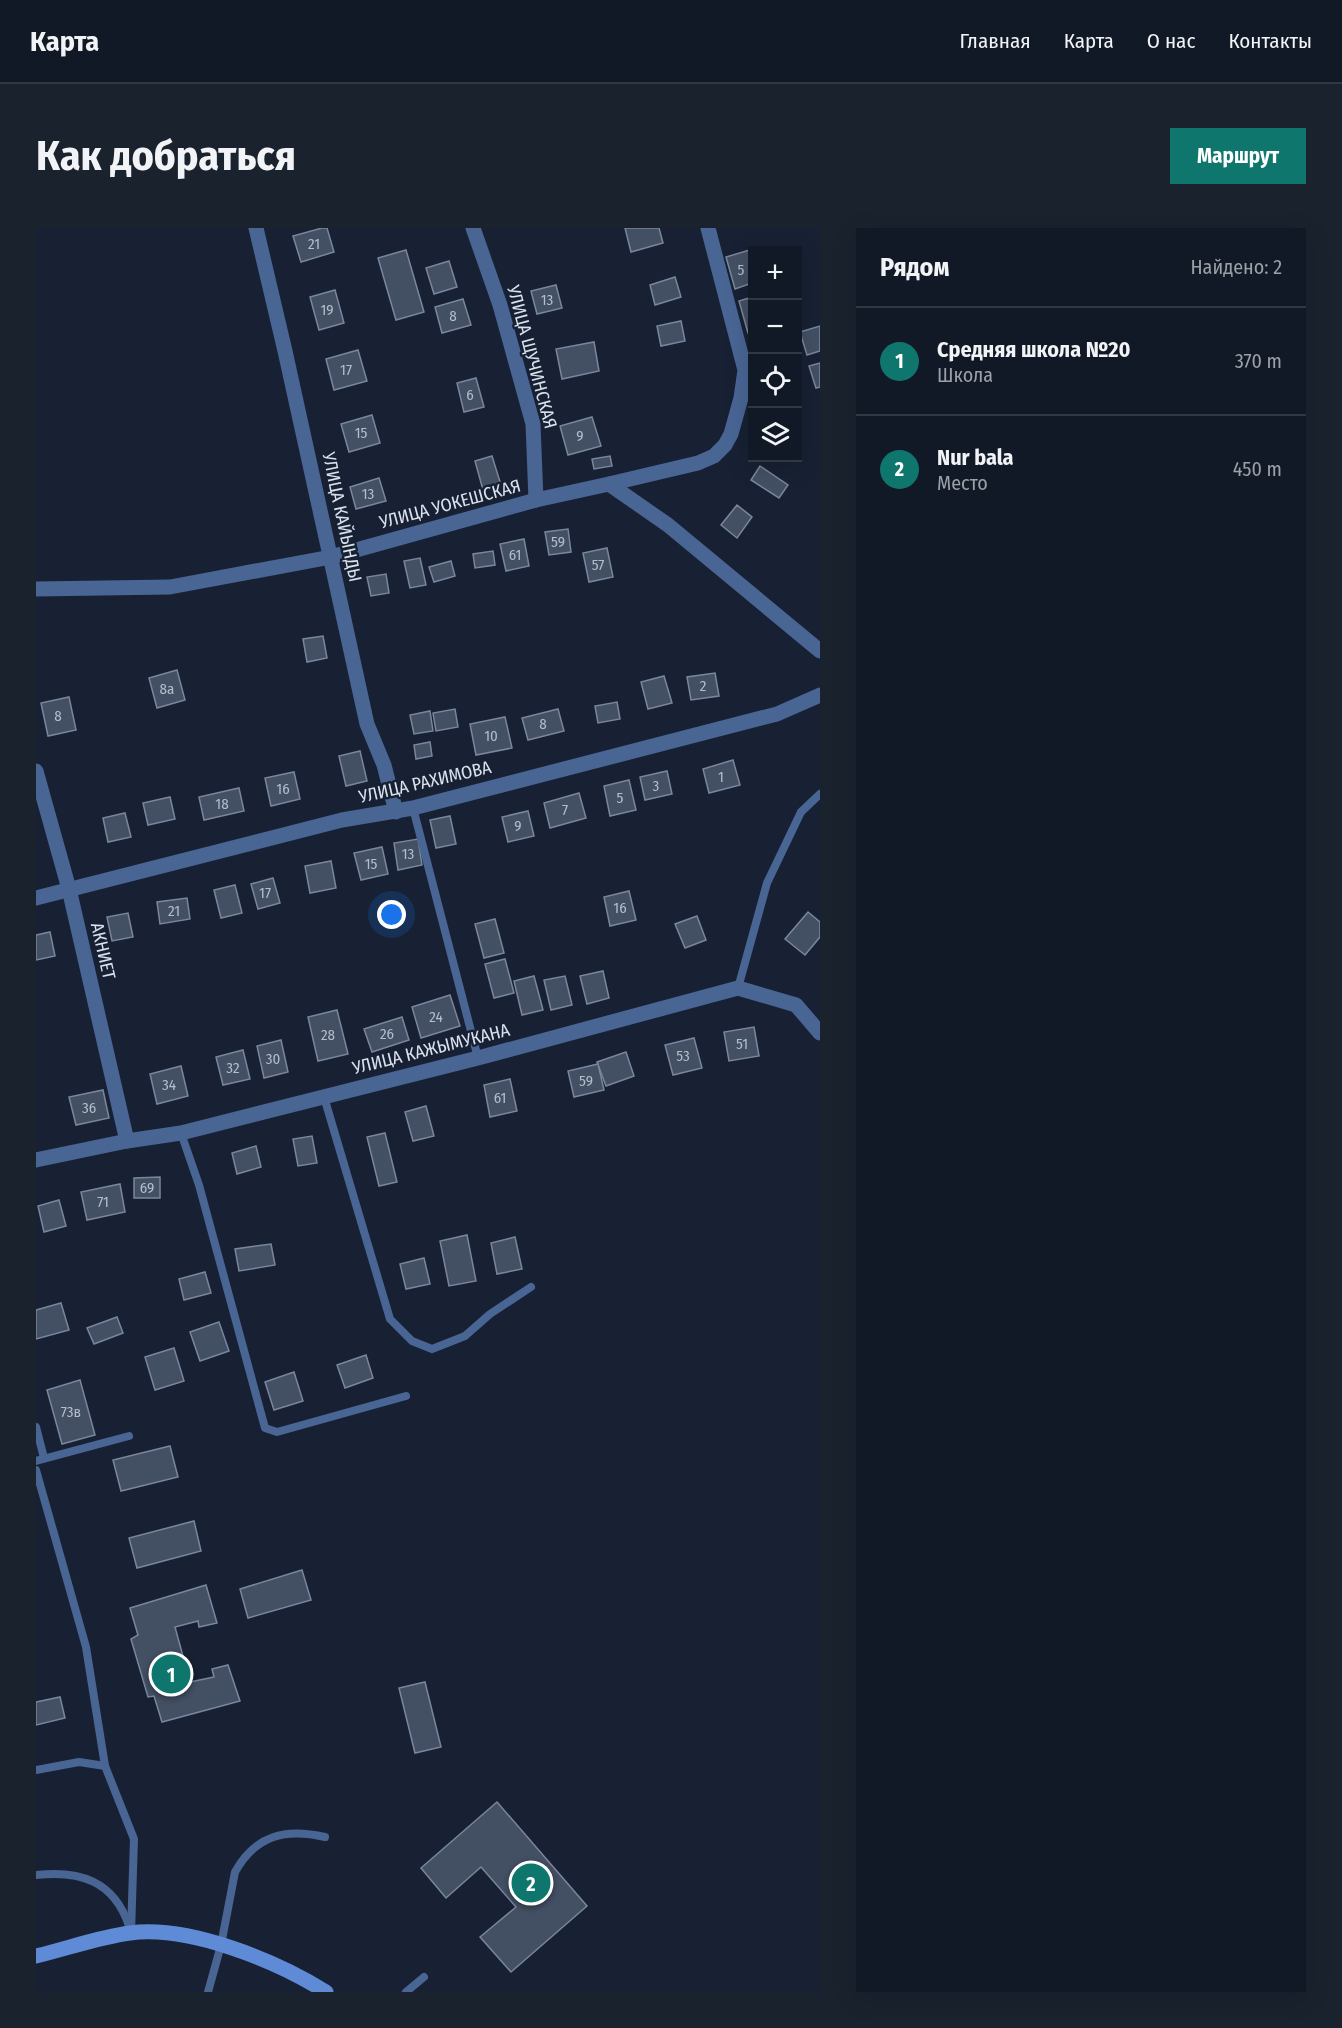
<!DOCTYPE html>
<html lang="ru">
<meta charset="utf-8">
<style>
body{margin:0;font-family:"Fira Sans Condensed",sans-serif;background:#1a222e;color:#f1f3f6}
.controls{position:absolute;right:18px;top:18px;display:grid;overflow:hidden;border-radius:0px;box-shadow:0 6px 24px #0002}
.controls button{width:54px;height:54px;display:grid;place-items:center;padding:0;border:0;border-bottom:2px solid #303843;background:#111926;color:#f1f3f6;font:30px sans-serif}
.you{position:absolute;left:356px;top:687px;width:21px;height:21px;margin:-15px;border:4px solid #fff;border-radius:50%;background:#1a73e8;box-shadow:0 0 0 9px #1a73e833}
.badge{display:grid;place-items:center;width:39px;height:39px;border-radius:50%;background:#0f766e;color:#fff;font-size:20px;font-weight:700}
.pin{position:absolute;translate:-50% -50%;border:3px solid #fff;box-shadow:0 2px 6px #0006}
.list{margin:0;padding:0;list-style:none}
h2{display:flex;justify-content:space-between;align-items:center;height:78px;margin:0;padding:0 24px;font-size:26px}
h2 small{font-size:20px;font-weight:400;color:#9ca0a7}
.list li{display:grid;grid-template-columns:39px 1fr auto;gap:18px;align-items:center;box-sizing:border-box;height:108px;padding:0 24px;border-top:2px solid #303843}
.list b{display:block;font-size:22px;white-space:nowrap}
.list p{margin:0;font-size:20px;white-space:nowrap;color:#9ca0a7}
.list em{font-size:20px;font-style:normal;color:#9ca0a7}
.icon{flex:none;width:33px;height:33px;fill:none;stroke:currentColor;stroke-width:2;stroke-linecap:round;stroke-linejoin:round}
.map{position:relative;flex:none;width:784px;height:1764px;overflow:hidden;border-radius:0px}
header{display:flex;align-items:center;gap:36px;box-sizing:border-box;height:84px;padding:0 30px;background:#111926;border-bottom:2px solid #303843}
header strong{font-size:28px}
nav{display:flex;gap:33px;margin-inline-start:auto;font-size:21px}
.intro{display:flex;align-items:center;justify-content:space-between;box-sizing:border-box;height:144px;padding:0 36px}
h1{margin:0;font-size:42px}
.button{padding:15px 27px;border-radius:0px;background:#0f766e;color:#fff;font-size:21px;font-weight:700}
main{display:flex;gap:36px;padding:0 36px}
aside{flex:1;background:#111926;border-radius:0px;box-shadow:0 6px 24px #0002}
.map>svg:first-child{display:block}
.building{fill:#434f63;stroke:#79869d;stroke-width:1.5}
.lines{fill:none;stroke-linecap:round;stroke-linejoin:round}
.lane{stroke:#496594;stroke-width:8}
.street{stroke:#496594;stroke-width:15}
.secondary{stroke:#5f8ad6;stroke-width:15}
.labels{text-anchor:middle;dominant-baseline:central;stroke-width:5;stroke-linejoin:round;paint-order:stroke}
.number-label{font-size:15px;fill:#b4bdcb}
.street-label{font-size:18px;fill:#dae2ee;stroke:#172133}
</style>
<header>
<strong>Карта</strong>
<nav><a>Главная</a><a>Карта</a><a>О нас</a><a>Контакты</a></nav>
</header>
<div class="intro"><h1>Как добраться</h1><a class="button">Маршрут</a></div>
<main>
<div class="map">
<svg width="784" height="1764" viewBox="0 0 784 1764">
<rect width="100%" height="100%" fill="#172133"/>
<g class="building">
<path d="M286,0H291L298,24L265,34L257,8Z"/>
<path d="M589,0H623L627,15L595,24Z"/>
<path d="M717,21L716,55L699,61L690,29Z"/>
<path d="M370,22L388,84L360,92L342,30Z"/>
<path d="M413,33L421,59L398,66L390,40Z"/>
<path d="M639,49L645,69L619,77L614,57Z"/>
<path d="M520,57L526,80L501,86L495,63Z"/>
<path d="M299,62L308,95L283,102L274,69Z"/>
<path d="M716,69V104L712,105L703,73Z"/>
<path d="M427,71L435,97L406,105L399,79Z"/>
<path d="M645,93L649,113L625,118L621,98Z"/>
<path d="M784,98V123L771,127L764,104Z"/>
<path d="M558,114L563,143L526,151L520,121Z"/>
<path d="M322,122L331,153L298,162L290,131Z"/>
<path d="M784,135V159L780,160L773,138Z"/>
<path d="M440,150L448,179L428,184L421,155Z"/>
<path d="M336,187L344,215L313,224L305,196Z"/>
<path d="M556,189L565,218L532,227L524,198Z"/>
<path d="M456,228L465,257L447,262L439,233Z"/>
<path d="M574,228L576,238L558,241L556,231Z"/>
<path d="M724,238L752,257L743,270L715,252Z"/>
<path d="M343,250L350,273L320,281L314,259Z"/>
<path d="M701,277L716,289L701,310L685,297Z"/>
<path d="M532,301L535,324L513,327L509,304Z"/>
<path d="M488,311L493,338L470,343L464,316Z"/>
<path d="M571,320L577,349L553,354L547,325Z"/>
<path d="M457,323L459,337L439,340L437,326Z"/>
<path d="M384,330L390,357L374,360L368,333Z"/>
<path d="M415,333L419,348L398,354L393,339Z"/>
<path d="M350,346L353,365L335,368L331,349Z"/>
<path d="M287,408L291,430L271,434L267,411Z"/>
<path d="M141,442L149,472L121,480L113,450Z"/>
<path d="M679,445L683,468L655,472L651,449Z"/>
<path d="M628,448L636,475L612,481L605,454Z"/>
<path d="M33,469L40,502L12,508L5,475Z"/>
<path d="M581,474L584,491L562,495L559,478Z"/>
<path d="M419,481L422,499L400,503L397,485Z"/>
<path d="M522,481L528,503L492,512L486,490Z"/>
<path d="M394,483L397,503L378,506L374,487Z"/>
<path d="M469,489L476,520L440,527L434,496Z"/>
<path d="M394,514L396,528L380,531L378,517Z"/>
<path d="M324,523L331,553L310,558L303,528Z"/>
<path d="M697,532L704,557L673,565L667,541Z"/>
<path d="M631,543L636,566L609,572L604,549Z"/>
<path d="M258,544L264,571L235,578L229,550Z"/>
<path d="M593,552L600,582L574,588L568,558Z"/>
<path d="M203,560L208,583L168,592L163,569Z"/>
<path d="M543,565L550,590L514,600L508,575Z"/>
<path d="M134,569L139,591L112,597L107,575Z"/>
<path d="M492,583L498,608L472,614L466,589Z"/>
<path d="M89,585L95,609L72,614L67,590Z"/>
<path d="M414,588L420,616L400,620L394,592Z"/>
<path d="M382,611L386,637L362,642L358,615Z"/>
<path d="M346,619L352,646L325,652L318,625Z"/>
<path d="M295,633L300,660L274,665L269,638Z"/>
<path d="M237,650L244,675L222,681L215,656Z"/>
<path d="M199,657L206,685L185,690L178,662Z"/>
<path d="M593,663L600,692L574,698L568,669Z"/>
<path d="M151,670L154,691L124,696L121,674Z"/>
<path d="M772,684L784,694V709L769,727L749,711Z"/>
<path d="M92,685L97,709L76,713L71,689Z"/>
<path d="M661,688L670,712L649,720L639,696Z"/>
<path d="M459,691L468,725L448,730L439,696Z"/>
<path d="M14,704L19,728L0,732V707Z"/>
<path d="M469,731L478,765L458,770L449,736Z"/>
<path d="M567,743L573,770L551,776L544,748Z"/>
<path d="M498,748L507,782L486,787L478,753Z"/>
<path d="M529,748L536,777L515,782L508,752Z"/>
<path d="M414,767L424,798L385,810L376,779Z"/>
<path d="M301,782L312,826L282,833L272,789Z"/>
<path d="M366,789L373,812L336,824L328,801Z"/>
<path d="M718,799L723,828L693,833L688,804Z"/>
<path d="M658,810L666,840L637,847L629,817Z"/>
<path d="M245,812L252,844L228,850L221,818Z"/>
<path d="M207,822L214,851L187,857L180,829Z"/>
<path d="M590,824L598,848L570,858L561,834Z"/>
<path d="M562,836L568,862L538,869L532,843Z"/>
<path d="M145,838L152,868L121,876L114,846Z"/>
<path d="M474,851L481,883L454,889L448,857Z"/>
<path d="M67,862L73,890L40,897L33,869Z"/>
<path d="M390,878L398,908L377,913L369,884Z"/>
<path d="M349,905L361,954L343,958L331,909Z"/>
<path d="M276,908L281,935L262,938L257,911Z"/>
<path d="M220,918L225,939L201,946L196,925Z"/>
<path d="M124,949V970H98V950Z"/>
<path d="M84,956L89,984L51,992L45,964Z"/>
<path d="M23,972L30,998L8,1004L2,978Z"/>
<path d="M431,1007L440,1053L413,1058L404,1013Z"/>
<path d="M479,1009L486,1041L461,1046L455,1015Z"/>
<path d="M235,1016L239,1037L203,1043L199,1021Z"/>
<path d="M388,1030L394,1056L370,1061L364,1036Z"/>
<path d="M169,1044L175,1065L148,1072L143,1051Z"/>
<path d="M25,1075L33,1102L0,1111V1082Z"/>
<path d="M81,1089L87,1105L58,1116L51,1100Z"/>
<path d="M183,1094L193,1123L164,1133L154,1104Z"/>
<path d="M138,1120L148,1153L119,1162L109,1129Z"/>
<path d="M330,1127L337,1150L309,1160L301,1137Z"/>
<path d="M258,1144L267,1173L238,1182L229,1154Z"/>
<path d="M44,1152L59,1207L26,1216L11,1162Z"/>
<path d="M134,1218L142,1249L85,1263L77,1232Z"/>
<path d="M158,1293L165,1323L101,1340L93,1310Z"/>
<path d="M266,1342L275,1372L212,1390L204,1361Z"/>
<path d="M170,1357L181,1395L163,1399L162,1393L139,1399L154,1454L178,1449L176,1441L192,1437L204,1473L126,1494L118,1468L112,1469L95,1411L102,1407L94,1380Z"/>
<path d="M389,1454L405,1519L379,1525L363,1460Z"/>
<path d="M24,1469L29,1490L0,1497V1474Z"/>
<path d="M461,1574L551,1678L475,1744L444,1709L480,1679L445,1639L410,1670L385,1640Z"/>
</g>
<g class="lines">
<g class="lane">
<path d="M377,580L442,830"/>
<path d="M702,760L731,655L765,584L784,566"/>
<path d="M288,869L354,1091L376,1113L396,1121L429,1108L454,1086L495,1059"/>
<path d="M145,905L163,957L229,1200L241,1204L370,1168"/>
<path d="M0,1199L8,1230"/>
<path d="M0,1233L93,1208"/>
<path d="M0,1242L50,1419L69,1538L98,1611L95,1705"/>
<path d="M0,1542L43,1534L69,1538"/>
<path d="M0,1647C44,1642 78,1653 93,1698"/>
<path d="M172,1764L185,1717L199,1644C220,1607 249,1600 289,1609"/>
<path d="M370,1764L388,1749"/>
</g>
<g class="street">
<path d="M220,0L249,123L331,496L348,537L360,584"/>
<path d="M437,0L464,77L497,196L500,272"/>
<path d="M573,256L662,235L678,228L689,217L695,206L705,170L709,142L672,0"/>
<path d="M0,361L134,359L295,329L500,272L573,256L632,297L784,423"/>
<path d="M0,543L33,661L91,913"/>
<path d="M0,670L306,592L377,580L741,486L784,467"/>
<path d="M0,932L91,913L145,905L442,830L702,760L760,777L784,805"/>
</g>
<path class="secondary" d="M0,1728C30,1721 63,1709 94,1705C153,1697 241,1733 290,1764"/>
</g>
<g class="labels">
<g class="number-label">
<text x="278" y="16">21</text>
<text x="705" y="42">5</text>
<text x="511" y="72">13</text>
<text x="291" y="82">19</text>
<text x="417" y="88">8</text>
<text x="310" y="142">17</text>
<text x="434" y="167">6</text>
<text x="325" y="205">15</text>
<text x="544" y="208">9</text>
<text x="332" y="266">13</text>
<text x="522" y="314">59</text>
<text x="479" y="327">61</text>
<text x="562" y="337">57</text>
<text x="667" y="458">2</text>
<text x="131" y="461">8а</text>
<text x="22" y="488">8</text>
<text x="507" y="496">8</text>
<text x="455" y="508">10</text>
<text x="685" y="549">1</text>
<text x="620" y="558">3</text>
<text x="247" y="561">16</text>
<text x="584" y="570">5</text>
<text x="186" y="576">18</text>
<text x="529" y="582">7</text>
<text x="482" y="598">9</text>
<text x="372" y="626">13</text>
<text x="335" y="636">15</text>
<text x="229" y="665">17</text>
<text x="584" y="680">16</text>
<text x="138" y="683">21</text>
<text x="400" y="789">24</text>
<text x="351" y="806">26</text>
<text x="292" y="807">28</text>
<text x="706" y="816">51</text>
<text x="647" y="828">53</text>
<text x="237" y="831">30</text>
<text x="197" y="840">32</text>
<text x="550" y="853">59</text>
<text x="133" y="857">34</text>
<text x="464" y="870">61</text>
<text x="53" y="880">36</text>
<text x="111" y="960">69</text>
<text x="67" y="974">71</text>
<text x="35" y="1184">73в</text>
</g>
<g class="street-label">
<text transform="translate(496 129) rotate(75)">УЛИЦА ЩУЧИНСКАЯ</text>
<text transform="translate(414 276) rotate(-15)">УЛИЦА УОКЕШСКАЯ</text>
<text transform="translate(306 289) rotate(78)">УЛИЦА КАЙЫНДЫ</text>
<text transform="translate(389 554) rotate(-13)">УЛИЦА РАХИМОВА</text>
<text transform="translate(67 723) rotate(77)">АКНИЕТ</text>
<text transform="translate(395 821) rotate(-14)">УЛИЦА КАЖЫМУКАНА</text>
</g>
</g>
</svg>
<div class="controls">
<button>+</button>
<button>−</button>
<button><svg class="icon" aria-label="locate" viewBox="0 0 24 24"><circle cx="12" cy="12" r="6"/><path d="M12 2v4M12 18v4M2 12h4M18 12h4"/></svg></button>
<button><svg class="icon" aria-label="layers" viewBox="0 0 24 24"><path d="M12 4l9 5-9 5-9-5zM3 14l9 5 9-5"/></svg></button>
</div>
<div class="you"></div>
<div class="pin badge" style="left:135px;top:1446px">1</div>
<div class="pin badge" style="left:495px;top:1655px">2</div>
</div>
<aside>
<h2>Рядом<small>Найдено: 2</small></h2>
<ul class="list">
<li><span class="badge">1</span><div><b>Средняя школа №20</b><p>Школа</p></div><em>370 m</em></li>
<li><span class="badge">2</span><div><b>Nur bala</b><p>Место</p></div><em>450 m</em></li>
</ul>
</aside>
</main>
